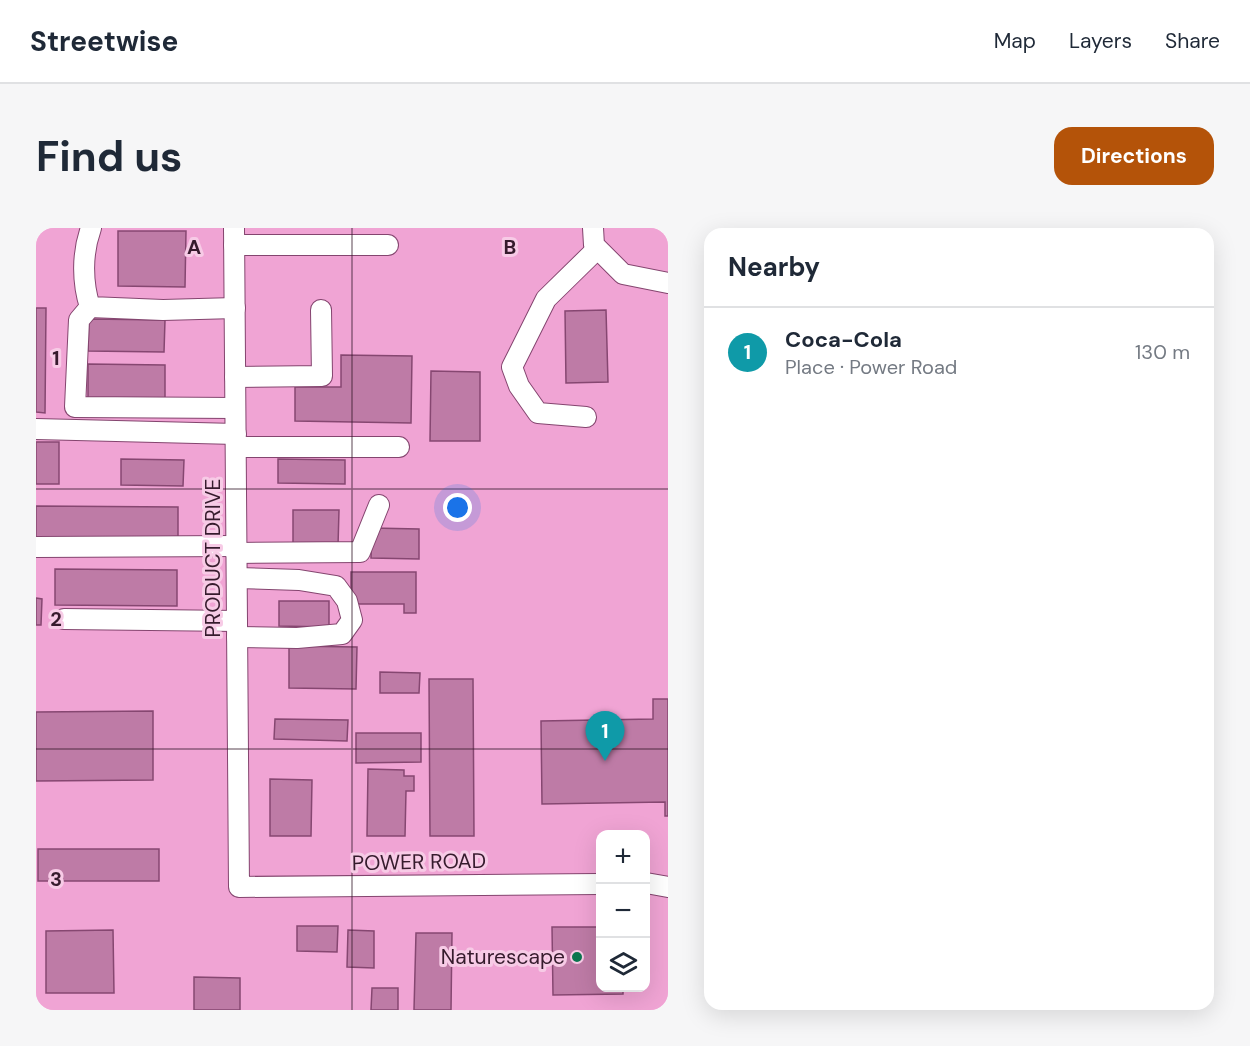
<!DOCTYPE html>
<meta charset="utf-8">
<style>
body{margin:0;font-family:"DM Sans",sans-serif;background:#f6f6f7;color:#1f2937}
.controls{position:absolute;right:18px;bottom:18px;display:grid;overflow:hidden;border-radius:12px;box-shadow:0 6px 24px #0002}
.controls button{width:54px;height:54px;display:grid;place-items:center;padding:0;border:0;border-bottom:2px solid #e0e1e3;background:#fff;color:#1f2937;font:30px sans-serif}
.you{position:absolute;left:422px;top:280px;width:21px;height:21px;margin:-15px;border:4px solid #fff;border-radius:50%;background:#1a73e8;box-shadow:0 0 0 9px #1a73e833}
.badge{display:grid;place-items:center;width:39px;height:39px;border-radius:50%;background:#b45309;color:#fff;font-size:20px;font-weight:700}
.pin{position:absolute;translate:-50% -50px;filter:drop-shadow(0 2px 3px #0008)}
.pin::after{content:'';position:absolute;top:32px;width:21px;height:18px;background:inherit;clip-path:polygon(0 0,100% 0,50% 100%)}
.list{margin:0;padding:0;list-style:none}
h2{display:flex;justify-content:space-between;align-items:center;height:78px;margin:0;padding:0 24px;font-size:26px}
h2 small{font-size:20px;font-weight:400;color:#747a83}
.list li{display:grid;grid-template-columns:39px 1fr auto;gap:18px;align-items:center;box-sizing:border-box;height:90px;padding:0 24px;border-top:2px solid #e0e1e3}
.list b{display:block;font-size:22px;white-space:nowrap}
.list p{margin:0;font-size:20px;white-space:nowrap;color:#747a83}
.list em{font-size:20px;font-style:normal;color:#747a83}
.icon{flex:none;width:33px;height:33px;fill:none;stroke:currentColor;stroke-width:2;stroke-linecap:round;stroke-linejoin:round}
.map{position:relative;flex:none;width:632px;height:782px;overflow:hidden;border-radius:18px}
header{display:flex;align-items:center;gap:36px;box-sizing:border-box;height:84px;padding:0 30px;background:#fff;border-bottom:2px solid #e0e1e3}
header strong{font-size:28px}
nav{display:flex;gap:33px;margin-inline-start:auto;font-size:21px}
.intro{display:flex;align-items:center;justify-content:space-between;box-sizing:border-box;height:144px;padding:0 36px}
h1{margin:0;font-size:42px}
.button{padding:15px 27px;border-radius:18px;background:#b45309;color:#fff;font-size:21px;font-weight:700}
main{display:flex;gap:36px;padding:0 36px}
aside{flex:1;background:#fff;border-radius:18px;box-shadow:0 6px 24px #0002}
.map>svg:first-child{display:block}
.built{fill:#f0a4d4;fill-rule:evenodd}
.building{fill:#be7ba6;stroke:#864771;stroke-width:1.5}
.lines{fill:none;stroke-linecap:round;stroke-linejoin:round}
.minor-casing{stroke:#84456f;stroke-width:22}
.minor{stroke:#fff;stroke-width:20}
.grid{fill:none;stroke:#361b2d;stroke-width:1.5;stroke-opacity:0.55}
.poi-dot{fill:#0a764f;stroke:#f7cbe6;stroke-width:2}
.labels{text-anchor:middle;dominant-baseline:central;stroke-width:6;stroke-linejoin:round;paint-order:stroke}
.street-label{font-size:21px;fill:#361b2d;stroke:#f7cbe6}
.poi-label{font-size:21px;fill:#361b2d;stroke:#f7cbe6;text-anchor:end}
.grid-label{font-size:20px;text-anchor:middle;font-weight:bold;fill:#361b2d;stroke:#f7cbe6;stroke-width:6;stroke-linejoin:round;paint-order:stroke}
</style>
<header>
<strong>Streetwise</strong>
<nav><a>Map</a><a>Layers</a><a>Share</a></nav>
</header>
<div class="intro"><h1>Find us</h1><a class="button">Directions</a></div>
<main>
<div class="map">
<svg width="632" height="782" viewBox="0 0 632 782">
<rect width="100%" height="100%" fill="#fbb3e0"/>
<path class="built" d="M0,0H632V782H0ZM564,606H610V760H564Z"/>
<g class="building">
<path d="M82,3H150L149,59L82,58Z"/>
<path d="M0,80H10L9,185L0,184Z"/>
<path d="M570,82L572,154L530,155L529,83Z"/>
<path d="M53,91L129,92L128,124L52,123Z"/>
<path d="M305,127L376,128L375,195L259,193V159H305Z"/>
<path d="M52,136L129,137V174L52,173Z"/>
<path d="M395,143L444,144V213H394Z"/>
<rect x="0" y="214" width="23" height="42"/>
<path d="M85,231L148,232L147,258L85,257Z"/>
<path d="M242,231L309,232V256L242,255Z"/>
<path d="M0,278L142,279V310L0,309Z"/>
<path d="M257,282H303L302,318L257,317Z"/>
<path d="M336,300L383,301V331L335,330Z"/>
<path d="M19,341L141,342V378L19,377Z"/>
<path d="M315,344H380V385H368V376H315Z"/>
<path d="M0,370L6,371L5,397H0Z"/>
<path d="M243,373H293V399L243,398Z"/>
<path d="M253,418L321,419L320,461L253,460Z"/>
<path d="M344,444L384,445L383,465H344Z"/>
<path d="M393,451H437L438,608H394Z"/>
<path d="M617,471H632V588H629V574L506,576L505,493L617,491Z"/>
<path d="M117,483V552L0,553V484Z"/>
<path d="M239,491L312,492L311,513L238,511Z"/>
<path d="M320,505H385V534L320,535Z"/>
<path d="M332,541L368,542V548H378V563H370L369,608H331Z"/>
<path d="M234,551L276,552L275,608H234Z"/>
<rect x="2" y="621" width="121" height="32"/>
<path d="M261,698H302L301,724L261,723Z"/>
<path d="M516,699H564V760H587V766L517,767Z"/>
<path d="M610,699L611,741H610Z"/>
<path d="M77,702L78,765H10V703Z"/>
<path d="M312,702L338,703V740L311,739Z"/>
<path d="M380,705H416L415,782H378Z"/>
<path d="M158,749L204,750V782H158Z"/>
<path d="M336,760H362V782H335Z"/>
</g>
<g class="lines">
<defs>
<g id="minor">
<path d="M55,0C46,25 46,54 54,79L127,82L199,80"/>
<path d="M198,0L203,659L564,656"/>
<path d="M557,0L558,17L587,46L632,55"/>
<path d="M198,17H352"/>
<path d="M54,79L43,92L39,179L199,180"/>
<path d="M199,149L286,148L285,82"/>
<path d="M550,189L502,185L483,158L476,139L510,71L561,21"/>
<path d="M0,201L200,206"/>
<path d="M200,219H363"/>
<path d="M1,319L200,318"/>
<path d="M200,325L324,324L343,277"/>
<path d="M201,350L263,352L300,358L311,373L316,392L306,406L261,410L201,409"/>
<path d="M28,391L201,393"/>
<path d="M610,655L632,659"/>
</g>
</defs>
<use href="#minor" class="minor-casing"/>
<use href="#minor" class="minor"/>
</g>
<path class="grid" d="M316,0V782M0,261H632M0,521H632"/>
<circle class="poi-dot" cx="541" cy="729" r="6"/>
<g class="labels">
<g class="street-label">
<text transform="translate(177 330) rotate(-90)">PRODUCT DRIVE</text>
<text transform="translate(383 634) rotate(-1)">POWER ROAD</text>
</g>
<g class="poi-label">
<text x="529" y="729">Naturescape</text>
</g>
</g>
<g class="grid-label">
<text x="158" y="26">A</text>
<text x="474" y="26">B</text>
<text x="20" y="137">1</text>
<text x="20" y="398">2</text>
<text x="20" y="658">3</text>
</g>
</svg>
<div class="controls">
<button>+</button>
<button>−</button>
<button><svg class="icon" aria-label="layers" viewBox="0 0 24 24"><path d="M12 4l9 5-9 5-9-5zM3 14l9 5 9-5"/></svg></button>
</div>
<div class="you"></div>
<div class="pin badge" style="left:569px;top:533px;background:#0f9aa8">1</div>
</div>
<aside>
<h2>Nearby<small></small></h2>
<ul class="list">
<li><span class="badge" style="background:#0f9aa8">1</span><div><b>Coca-Cola</b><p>Place · Power Road</p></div><em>130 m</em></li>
</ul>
</aside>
</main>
